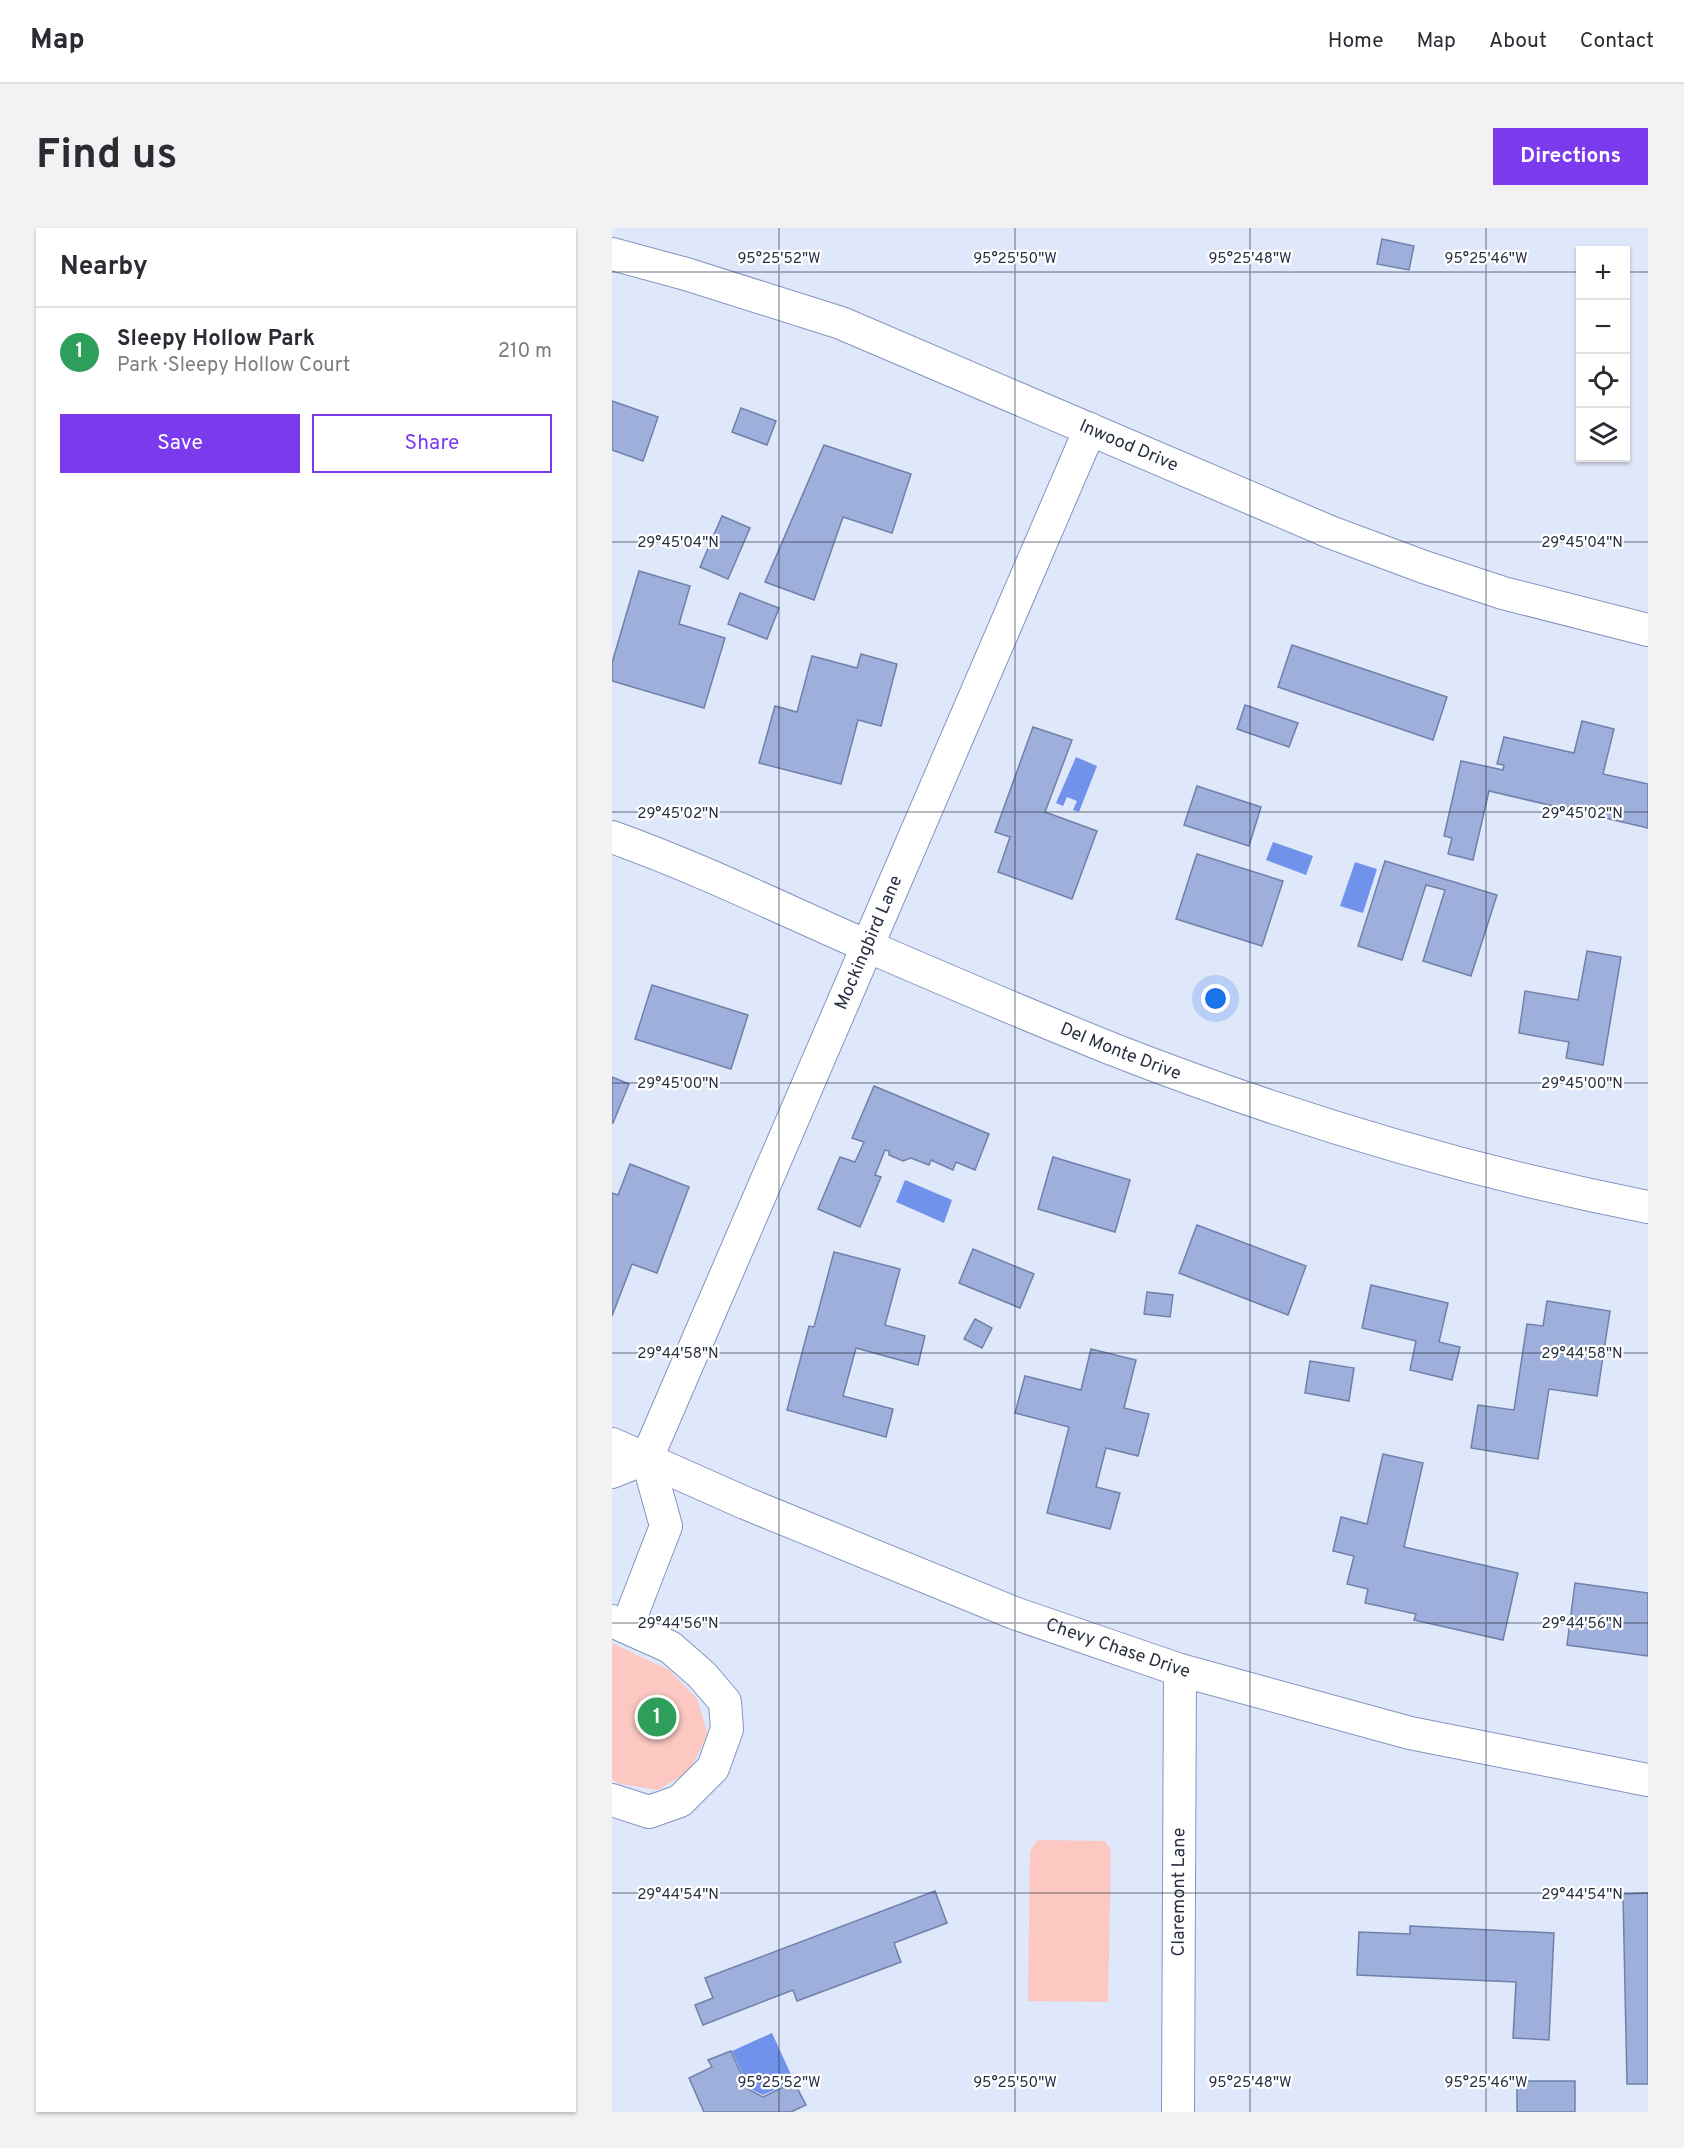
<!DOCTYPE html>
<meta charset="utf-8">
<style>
body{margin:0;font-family:Overpass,sans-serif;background:#f2f2f3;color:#2b2b33}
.controls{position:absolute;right:18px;top:18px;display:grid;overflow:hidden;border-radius:0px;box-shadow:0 2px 4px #0004}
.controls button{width:54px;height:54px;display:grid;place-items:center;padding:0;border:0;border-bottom:2px solid #e1e1e2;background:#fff;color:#2b2b33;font:30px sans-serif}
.you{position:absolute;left:604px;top:771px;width:21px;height:21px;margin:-15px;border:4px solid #fff;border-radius:50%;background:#1a73e8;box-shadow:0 0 0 9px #1a73e833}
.badge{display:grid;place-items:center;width:39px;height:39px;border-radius:50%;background:#7c3aed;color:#fff;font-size:20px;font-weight:700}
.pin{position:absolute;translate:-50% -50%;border:3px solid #fff;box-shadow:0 2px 6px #0006}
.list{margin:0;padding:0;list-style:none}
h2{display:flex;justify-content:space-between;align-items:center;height:78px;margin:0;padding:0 24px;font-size:26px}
h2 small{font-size:20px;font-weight:400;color:#7c7c81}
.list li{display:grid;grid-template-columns:39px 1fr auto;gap:18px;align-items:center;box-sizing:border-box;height:90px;padding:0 24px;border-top:2px solid #e1e1e2}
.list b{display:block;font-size:22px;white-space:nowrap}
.list p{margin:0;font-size:20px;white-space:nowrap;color:#7c7c81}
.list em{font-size:20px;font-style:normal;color:#7c7c81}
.actions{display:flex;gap:12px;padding:18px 24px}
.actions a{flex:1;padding:14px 0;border:2px solid #7c3aed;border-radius:0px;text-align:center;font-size:21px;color:#7c3aed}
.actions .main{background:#7c3aed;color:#fff}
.icon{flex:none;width:33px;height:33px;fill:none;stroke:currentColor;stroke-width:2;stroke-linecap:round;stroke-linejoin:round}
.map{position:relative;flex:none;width:1036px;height:1884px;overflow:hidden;border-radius:0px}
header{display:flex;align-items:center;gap:36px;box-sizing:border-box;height:84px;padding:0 30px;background:#fff;border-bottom:2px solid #e1e1e2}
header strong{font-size:28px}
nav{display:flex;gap:33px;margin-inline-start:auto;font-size:21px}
.intro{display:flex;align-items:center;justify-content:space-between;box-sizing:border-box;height:144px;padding:0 36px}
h1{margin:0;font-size:42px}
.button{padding:15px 27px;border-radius:0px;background:#7c3aed;color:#fff;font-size:21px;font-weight:700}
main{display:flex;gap:36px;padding:0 36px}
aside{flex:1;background:#fff;border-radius:0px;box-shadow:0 2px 4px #0004}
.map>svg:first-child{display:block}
.green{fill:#fcc8c1}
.water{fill:#7092ea}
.building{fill:#9dafda;stroke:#6f80aa;stroke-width:1.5}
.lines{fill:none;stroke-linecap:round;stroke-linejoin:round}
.minor-casing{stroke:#8395bf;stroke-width:34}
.minor{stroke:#fff;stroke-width:32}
.ticks{fill:none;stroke:#293042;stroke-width:1.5;stroke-opacity:0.45}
.labels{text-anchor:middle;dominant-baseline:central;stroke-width:4.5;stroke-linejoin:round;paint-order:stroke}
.street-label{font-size:18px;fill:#293042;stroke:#fff}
.ticks-label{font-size:15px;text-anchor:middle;fill:#293042;stroke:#fff;stroke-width:4.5;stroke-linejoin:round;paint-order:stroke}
</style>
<header>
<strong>Map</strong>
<nav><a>Home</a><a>Map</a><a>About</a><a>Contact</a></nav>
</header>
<div class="intro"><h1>Find us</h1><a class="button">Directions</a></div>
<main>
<aside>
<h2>Nearby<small></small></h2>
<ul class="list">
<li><span class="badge" style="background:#2e9e5b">1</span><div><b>Sleepy Hollow Park</b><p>Park · Sleepy Hollow Court</p></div><em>210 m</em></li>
</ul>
<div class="actions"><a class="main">Save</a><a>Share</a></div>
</aside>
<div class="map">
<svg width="1036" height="1884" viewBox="0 0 1036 1884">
<rect width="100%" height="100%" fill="#dfe7fa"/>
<g class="green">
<path d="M0,1415L57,1442L85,1471L96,1507L76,1544L46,1562L9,1556L0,1552Z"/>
<path d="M426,1612L493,1613L499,1623L496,1774L416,1773L418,1623Z"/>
</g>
<g class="water">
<path d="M464,529L485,538L467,584L461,582L465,573L455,569L451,578L444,575Z"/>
<path d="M661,614L701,628L694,647L654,632Z"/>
<path d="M743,634L765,641L751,685L728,678Z"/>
<path d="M293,952L340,972L332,995L284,974Z"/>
<path d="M160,1805L182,1853L151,1867L137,1860L120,1823Z"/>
</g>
<g class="building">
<path d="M770,11L802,18L797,42L765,36Z"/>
<path d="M0,173L46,189L31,233L0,222Z"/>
<path d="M129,180L164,193L155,217L120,204Z"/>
<path d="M212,217L299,246L280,305L231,289L202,372L153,354Z"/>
<path d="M110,288L138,300L116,351L88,339Z"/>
<path d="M27,343L78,358L67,396L113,410L92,480L0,453V435Z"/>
<path d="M128,365L167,380L155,411L116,396Z"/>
<path d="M680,417L835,469L821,512L666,459Z"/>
<path d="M249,426L285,436L269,498L246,492L229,556L147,535L163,478L185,484L200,428L245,440Z"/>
<path d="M633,477L686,495L677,519L625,501Z"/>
<path d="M970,493L1002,501L991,546L1036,556V600L877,563L861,632L836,626L840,610L832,608L849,533L891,542L892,537L885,536L892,509L962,525Z"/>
<path d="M421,499L460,512L433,584L485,603L460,671L386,644L398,609L383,604Z"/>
<path d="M585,558L649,579L637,618L572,597Z"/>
<path d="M585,626L671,653L650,718L564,691Z"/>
<path d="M773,633L885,667L859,748L811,733L833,662L814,657L790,732L746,718Z"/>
<path d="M975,723L1009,729L991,837L954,830L957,814L907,805L913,763L966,772Z"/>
<path d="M40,757L136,787L119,841L23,811Z"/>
<path d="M0,849L17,856L1,895H0Z"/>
<path d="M262,858L377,906L363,942L344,934L341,942L319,932L317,937L299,930L291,933L277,927V923L273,922L263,947L269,949L248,999L206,981L228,929L243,934L252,914L240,910Z"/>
<path d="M441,929L518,952L503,1004L426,981Z"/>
<path d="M18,936L77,959L45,1045L20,1036L0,1088V965L6,967Z"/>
<path d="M585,997L694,1038L676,1087L567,1045Z"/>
<path d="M361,1021L422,1046L408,1080L347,1055Z"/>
<path d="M222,1024L288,1041L273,1097L313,1108L306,1137L244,1120L231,1168L281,1181L274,1209L175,1182L197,1098L202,1099Z"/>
<path d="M759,1057L836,1075L827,1114L848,1119L840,1152L798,1142L804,1113L750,1100Z"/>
<path d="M535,1064L561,1067L558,1089L532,1086Z"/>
<path d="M935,1073L998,1083L985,1168L937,1161L926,1231L859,1220L866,1177L902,1182L915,1096L931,1098Z"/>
<path d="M363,1091L380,1100L370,1120L352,1111Z"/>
<path d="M479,1121L524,1132L512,1180L537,1186L526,1228L494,1220L484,1259L508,1265L498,1301L435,1285L457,1199L403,1185L413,1148L469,1162Z"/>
<path d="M698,1133L742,1140L737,1173L693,1165Z"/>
<path d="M771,1226L811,1235L792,1319L906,1345L891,1412L802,1392L804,1386L753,1375L756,1361L735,1356L742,1328L721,1323L729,1289L755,1296Z"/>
<path d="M963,1355L1036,1365V1428L955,1417Z"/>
<path d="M323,1663L335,1695L282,1715L289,1734L185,1773L181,1762L91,1797L83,1777L101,1770L93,1750Z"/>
<path d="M1036,1665V1856H1015L1011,1666Z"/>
<path d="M798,1698L942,1705L937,1812L901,1810L904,1754L745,1747L747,1704L798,1706Z"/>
<path d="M119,1823L136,1861L151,1869L182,1854L194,1877L179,1884H92L77,1850L100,1839L96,1832Z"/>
<rect x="905" y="1853" width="58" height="31"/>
</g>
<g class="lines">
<defs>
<g id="minor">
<path id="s1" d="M0,26L74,46L229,95L718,304L812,339L891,365L1036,402"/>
<path id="s2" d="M0,609C87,640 170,681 255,718C336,753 418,788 500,821C674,889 853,943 1036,979"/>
<path id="s3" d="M0,1216L133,1275L402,1385L568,1442L798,1505L1036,1552"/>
<path d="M0,1244L35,1230"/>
<path d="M0,1393L58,1419L90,1447L113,1474L115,1501L101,1540L68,1573L37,1584L0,1572"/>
<path id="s4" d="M15,1399L54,1298L35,1230L478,201"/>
<path id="s5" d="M566,1884L568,1442"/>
</g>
</defs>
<use href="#minor" class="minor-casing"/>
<use href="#minor" class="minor"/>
</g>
<path class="ticks" d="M167,0V1884M403,0V1884M638,0V1884M874,0V1884M0,44H969M1014,44H1036M0,314H1036M0,584H1036M0,855H1036M0,1125H1036M0,1395H1036M0,1665H1036"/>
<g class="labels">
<g class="street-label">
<text stroke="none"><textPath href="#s1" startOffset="552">Inwood Drive</textPath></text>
<text stroke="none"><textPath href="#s4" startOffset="740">Mockingbird Lane</textPath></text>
<text stroke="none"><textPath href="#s2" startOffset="552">Del Monte Drive</textPath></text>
<text stroke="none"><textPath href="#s3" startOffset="546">Chevy Chase Drive</textPath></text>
<text stroke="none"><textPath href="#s5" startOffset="220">Claremont Lane</textPath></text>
</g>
</g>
<g class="ticks-label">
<text x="167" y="35">95°25'52"W</text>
<text x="403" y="35">95°25'50"W</text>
<text x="638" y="35">95°25'48"W</text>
<text x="874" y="35">95°25'46"W</text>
<text x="66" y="319">29°45'04"N</text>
<text x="970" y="319">29°45'04"N</text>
<text x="66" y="590">29°45'02"N</text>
<text x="970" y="590">29°45'02"N</text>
<text x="66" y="860">29°45'00"N</text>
<text x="970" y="860">29°45'00"N</text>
<text x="66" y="1130">29°44'58"N</text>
<text x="970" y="1130">29°44'58"N</text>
<text x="66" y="1400">29°44'56"N</text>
<text x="970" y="1400">29°44'56"N</text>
<text x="66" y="1671">29°44'54"N</text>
<text x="970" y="1671">29°44'54"N</text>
<text x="167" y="1859">95°25'52"W</text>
<text x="403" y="1859">95°25'50"W</text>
<text x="638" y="1859">95°25'48"W</text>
<text x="874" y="1859">95°25'46"W</text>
</g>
</svg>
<div class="controls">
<button>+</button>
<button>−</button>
<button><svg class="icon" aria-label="locate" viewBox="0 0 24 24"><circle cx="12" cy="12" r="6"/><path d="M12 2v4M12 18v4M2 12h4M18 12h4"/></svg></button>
<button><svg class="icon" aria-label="layers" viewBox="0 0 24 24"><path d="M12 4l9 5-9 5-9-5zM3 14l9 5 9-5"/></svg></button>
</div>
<div class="you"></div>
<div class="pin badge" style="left:45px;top:1489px;background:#2e9e5b">1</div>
</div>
</main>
